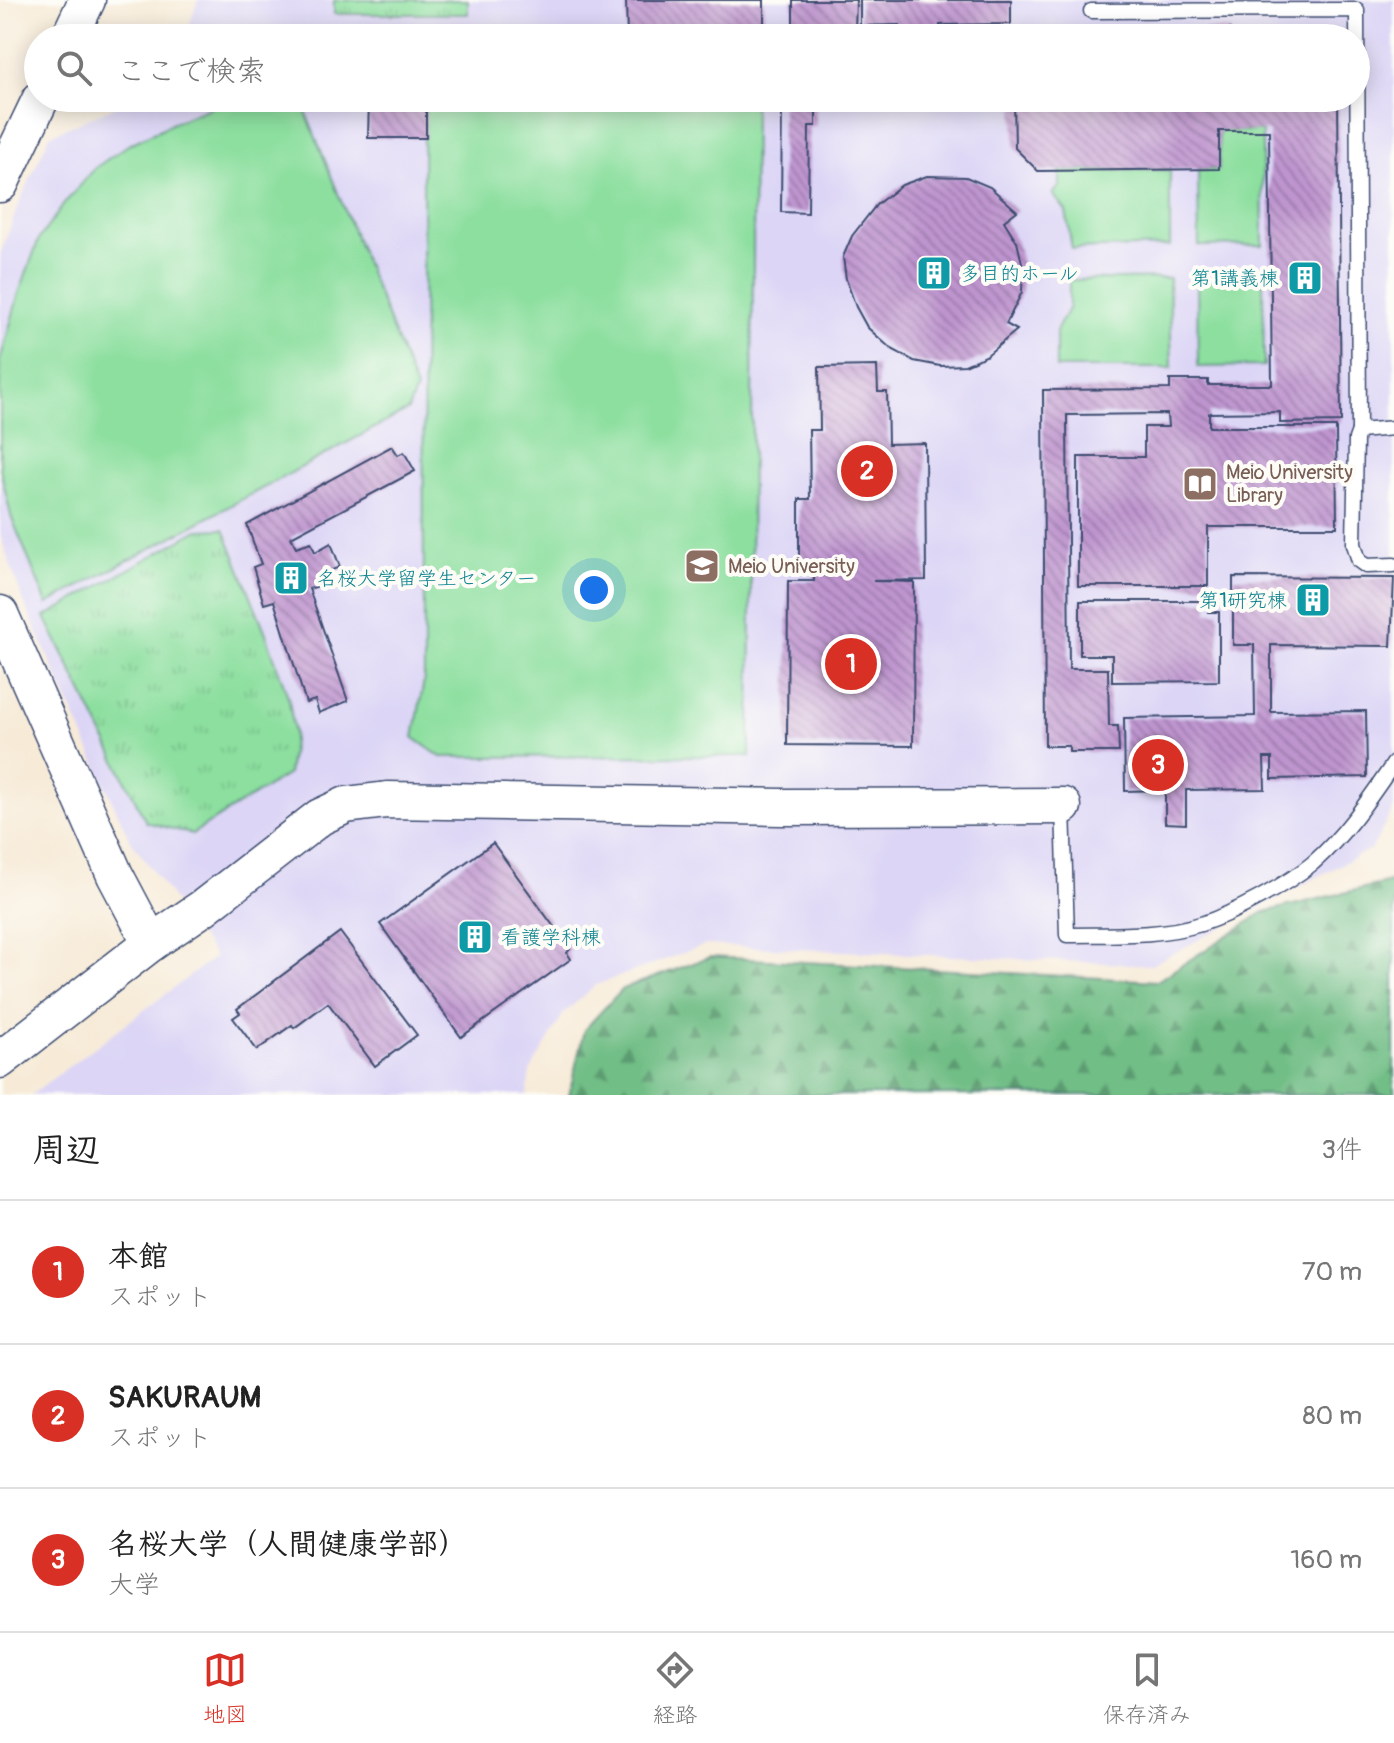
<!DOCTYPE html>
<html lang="ja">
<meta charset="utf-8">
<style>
body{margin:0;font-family:Pangolin,"Klee One",sans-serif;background:#f2f2f2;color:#222}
.you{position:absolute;left:594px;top:590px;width:28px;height:28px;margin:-20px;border:6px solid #fff;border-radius:50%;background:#1a73e8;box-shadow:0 0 0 12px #1a73e833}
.badge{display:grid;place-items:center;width:52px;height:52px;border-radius:50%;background:#d93025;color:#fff;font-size:26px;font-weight:700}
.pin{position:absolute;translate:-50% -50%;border:4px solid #fff;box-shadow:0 2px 8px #0006}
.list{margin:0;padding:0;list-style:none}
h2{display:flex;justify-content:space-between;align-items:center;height:104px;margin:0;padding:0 32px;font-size:34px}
h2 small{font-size:26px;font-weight:400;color:#767676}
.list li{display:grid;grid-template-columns:52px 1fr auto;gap:24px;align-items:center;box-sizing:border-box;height:144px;padding:0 32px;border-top:2px solid #e0e0e0}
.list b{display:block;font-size:30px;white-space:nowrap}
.list p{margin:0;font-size:26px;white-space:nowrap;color:#767676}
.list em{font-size:26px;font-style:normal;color:#767676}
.icon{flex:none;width:44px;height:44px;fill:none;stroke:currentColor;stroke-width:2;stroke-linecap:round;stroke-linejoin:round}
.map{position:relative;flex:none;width:1394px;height:1095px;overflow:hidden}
.search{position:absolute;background:#fff;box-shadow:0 4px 20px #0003;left:24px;right:24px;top:24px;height:88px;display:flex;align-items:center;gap:20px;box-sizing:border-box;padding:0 28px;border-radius:44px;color:#767676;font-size:30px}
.sheet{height:536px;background:#fff}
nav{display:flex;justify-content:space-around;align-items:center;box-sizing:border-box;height:112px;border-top:2px solid #e0e0e0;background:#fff;font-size:22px;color:#767676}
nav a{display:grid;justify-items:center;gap:4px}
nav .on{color:#d93025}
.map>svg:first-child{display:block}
.built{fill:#dcd5f6}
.grass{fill:#8cdf9f;stroke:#54877e;stroke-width:2}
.forest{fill:url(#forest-firs);stroke:#467672;stroke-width:2}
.park{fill:url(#park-tufts);stroke:#54877e;stroke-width:2}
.building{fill:url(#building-back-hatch)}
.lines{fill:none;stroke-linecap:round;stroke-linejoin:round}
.service-casing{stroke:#3c4b70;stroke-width:17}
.tertiary-casing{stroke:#3c4b70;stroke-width:39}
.service{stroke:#fff;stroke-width:14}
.tertiary{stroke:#fff;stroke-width:36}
.labels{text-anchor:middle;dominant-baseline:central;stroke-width:8;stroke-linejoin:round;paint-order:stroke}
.culture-label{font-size:20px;fill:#0d838f;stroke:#fdfcf7;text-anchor:start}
.education-label{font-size:20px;fill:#785e54;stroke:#fdfcf7;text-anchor:start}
</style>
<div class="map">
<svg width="1394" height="1095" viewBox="0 0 1394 1095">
<defs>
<pattern id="forest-firs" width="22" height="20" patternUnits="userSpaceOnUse" patternTransform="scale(2)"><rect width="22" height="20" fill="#71be86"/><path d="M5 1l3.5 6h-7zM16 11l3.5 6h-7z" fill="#5c9b71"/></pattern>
<pattern id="park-tufts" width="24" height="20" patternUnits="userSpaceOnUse" patternTransform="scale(2)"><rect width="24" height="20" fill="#8cdf9f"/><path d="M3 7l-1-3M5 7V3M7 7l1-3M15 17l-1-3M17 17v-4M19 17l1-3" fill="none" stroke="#78c08b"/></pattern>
<pattern id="building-back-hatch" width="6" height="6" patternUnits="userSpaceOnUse" patternTransform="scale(2)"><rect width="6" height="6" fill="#bf95cf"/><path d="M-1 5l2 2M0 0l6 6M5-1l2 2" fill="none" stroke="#9a7aab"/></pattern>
</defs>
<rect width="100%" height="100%" fill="#fdfcf7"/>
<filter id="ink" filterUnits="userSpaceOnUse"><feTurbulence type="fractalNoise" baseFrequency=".0125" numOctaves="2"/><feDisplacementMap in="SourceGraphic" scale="16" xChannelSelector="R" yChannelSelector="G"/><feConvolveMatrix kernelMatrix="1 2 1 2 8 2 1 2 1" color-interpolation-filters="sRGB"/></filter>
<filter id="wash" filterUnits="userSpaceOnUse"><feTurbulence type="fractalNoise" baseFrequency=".006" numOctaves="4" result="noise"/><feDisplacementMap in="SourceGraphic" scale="32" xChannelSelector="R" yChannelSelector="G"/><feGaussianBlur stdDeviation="1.8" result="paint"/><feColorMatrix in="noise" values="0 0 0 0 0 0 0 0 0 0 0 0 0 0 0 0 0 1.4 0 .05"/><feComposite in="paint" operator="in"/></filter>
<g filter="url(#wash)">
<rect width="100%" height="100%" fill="#f7ebd8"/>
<path class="built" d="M198,0H1394V808L1372,848L1151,965L705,945L596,985L564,1013L530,1072L527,1095H31L215,957L129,838L22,598L0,535V255L16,211L50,135L135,98H1356V38H185Z"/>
<g class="grass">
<path d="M234,98H300L416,389L408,410L47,604L11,516L0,468V361L19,293L39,239L64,204L95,168L128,145L175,122Z"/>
<path d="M423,98H754L750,756L441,757L414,738L424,680Z"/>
<path d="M1219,131H1262L1263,245L1199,246L1198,170L1219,169Z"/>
<path d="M1170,170V246L1072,249L1066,211L1053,194L1060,186V171Z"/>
<path d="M1197,277H1263L1264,366L1198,367Z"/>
<path d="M1169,278L1172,368H1056V331L1069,307V280Z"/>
</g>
<path class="forest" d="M1394,881V1095H569L584,1030L622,989L710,957L1157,981L1264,912Z"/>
<g class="park">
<rect x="334" y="0" width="134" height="14"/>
<path d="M224,529L265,631L289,700L294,733L288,774L192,834L146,822L45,617L198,530Z"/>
</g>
<g id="blocks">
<g class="building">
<path d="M626,0H764V25L746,26V38H627Z"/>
<path d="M793,0H856L855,31H793Z"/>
<path d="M860,0H1011V24L940,25V38H901L900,25L860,26Z"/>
<path d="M1230,29V38H1056V31Z"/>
<path d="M369,98H426V138H368Z"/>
<path d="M782,98H816V126H809L808,213L781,212Z"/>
<path d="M1014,98H1338L1341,422L1280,423V412L1209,413V427H1336L1337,527H1208V586H1078V457H1144V427H1168L1167,414L1067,415L1069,669H1108L1109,726H1118L1119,752H1069V746H1045L1043,390L1170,389V380H1208V385H1272L1269,131H1219V169L1038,171L1015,148Z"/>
<path d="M927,176L966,177L990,187L1017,211L1004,221L1017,242L1023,267L1022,292L1006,324L1017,330L986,356L965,365L940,366L914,361L890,348L867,327L856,307L846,279L843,257L852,236L877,204L902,185Z"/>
<path d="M877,366L878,392H887L888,444L925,443L926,580L873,581L914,582L913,746L787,745L788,581H814V563H799V499H810L809,430H820L819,367Z"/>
<path d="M392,446L398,455L404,452L415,471L291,537L296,547L311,542L315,552L331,543L340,567L324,573L328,583L309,589L348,701L319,713L315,700L306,703L274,601L264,604L253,567L261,564L247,525Z"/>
<path d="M1233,577L1394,578L1391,646L1271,645V712L1366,711L1367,777L1272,779V758H1264L1265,789L1186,790V824L1165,823V790L1125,791L1124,718L1255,716L1254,645H1233Z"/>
<path d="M1080,601H1208V612H1219V681L1112,682V655H1080Z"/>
<path d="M493,843L570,949L567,953L571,959L461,1037L380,924Z"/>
<path d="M340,932L417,1035L375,1066L328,1003L294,1028L292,1025L257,1050L233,1018L240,1013L237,1009Z"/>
</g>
</g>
</g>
<g filter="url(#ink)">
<use href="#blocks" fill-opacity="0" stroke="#3c4b70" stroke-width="2"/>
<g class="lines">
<defs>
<g id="service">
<path d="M1091,11L1357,10L1359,431"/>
<path d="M1394,428L1359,431L1356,439L1354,544L1359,561L1366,566L1394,565"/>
<path d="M1063,807L1067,935C1110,934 1159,937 1201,924C1235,913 1286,885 1313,863C1345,835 1370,798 1394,763"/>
</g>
<g id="tertiary">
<path d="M69,38L87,0"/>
<path d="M0,184L41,98"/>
<path d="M0,614L115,875L151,943"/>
<path d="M0,1060L151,943L204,907L320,817L346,805L387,800L782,807L1063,806"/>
</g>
</defs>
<use href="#service" class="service-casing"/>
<use href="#tertiary" class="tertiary-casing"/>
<use href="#service" class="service"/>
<use href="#tertiary" class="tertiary"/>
</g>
</g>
<defs>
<symbol id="building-square" viewBox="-11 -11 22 22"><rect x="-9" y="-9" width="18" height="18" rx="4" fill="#0f9aa8" stroke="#fdfcf7"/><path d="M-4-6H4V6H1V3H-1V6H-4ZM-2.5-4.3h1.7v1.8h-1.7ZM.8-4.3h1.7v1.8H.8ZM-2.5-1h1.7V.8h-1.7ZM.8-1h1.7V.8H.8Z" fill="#fff"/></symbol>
<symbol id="library-square" viewBox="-11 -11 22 22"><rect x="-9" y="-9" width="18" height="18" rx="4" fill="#8d6e63" stroke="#fdfcf7"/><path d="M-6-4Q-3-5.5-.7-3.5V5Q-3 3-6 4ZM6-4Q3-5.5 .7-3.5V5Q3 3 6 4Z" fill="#fff"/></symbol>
<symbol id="university-square" viewBox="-11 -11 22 22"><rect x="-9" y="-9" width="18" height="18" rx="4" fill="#8d6e63" stroke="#fdfcf7"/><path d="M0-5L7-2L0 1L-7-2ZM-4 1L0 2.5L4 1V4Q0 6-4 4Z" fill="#fff"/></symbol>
</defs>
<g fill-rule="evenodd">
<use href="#building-square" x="914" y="253" width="40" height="40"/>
<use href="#building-square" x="1285" y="258" width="40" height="40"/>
<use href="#library-square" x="1180" y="464" width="40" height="40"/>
<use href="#university-square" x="682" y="546" width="40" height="40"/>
<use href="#building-square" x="271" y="558" width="40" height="40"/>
<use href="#building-square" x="1293" y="580" width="40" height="40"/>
<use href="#building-square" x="455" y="917" width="40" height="40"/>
</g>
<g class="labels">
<g class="culture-label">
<text x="960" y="273">多目的ホール</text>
<text x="1279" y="278" text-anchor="end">第1講義棟</text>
<text x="317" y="578">名桜大学留学生センター</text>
<text x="1287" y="600" text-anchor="end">第1研究棟</text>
<text x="501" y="937">看護学科棟</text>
</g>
<g class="education-label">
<text x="1226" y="472">Meio University<tspan x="1226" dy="23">Library</tspan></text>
<text x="728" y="566">Meio University</text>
</g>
</g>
</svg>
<div class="you"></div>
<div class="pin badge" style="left:851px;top:664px">1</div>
<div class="pin badge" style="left:867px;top:471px">2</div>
<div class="pin badge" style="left:1158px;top:765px">3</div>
<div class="search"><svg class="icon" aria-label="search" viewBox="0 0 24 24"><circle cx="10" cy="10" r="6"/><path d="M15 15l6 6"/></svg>ここで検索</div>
</div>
<section class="sheet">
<h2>周辺<small>3件</small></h2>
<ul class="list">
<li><span class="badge">1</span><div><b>本館</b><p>スポット</p></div><em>70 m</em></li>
<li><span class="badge">2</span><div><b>SAKURAUM</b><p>スポット</p></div><em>80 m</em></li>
<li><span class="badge">3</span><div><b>名桜大学（人間健康学部）</b><p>大学</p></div><em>160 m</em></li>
</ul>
</section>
<nav>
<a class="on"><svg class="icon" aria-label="map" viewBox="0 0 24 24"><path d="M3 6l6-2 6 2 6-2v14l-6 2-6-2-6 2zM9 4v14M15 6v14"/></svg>地図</a>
<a><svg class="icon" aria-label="directions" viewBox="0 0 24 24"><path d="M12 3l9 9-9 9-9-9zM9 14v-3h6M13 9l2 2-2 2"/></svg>経路</a>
<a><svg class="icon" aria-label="saved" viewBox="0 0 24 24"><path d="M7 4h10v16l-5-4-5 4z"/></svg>保存済み</a>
</nav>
